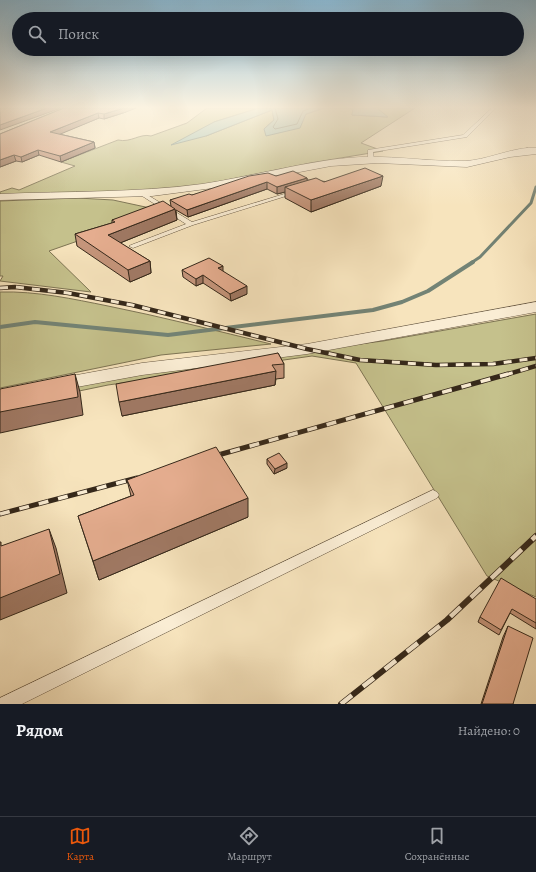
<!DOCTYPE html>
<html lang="ru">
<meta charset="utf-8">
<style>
body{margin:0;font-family:Alegreya,serif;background:#20242c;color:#f1f3f6}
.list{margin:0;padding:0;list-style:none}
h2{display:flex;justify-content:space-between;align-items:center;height:52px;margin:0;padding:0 16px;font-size:17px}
h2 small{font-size:13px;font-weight:400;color:#9ea1a6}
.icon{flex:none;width:22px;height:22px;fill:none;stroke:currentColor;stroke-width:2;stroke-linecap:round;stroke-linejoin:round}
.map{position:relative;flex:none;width:536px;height:704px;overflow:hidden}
.search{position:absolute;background:#171b24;box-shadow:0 4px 16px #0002;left:12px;right:12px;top:12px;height:44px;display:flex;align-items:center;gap:10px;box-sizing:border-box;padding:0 14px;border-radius:22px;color:#9ea1a6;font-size:15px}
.sheet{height:112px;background:#171b24}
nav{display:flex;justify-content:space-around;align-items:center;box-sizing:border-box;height:56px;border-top:1px solid #363941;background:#171b24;font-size:11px;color:#9ea1a6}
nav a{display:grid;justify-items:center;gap:2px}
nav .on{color:#ea580c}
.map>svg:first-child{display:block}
.green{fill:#c5c18c;stroke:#7d7453}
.water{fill:#9dbfb2;stroke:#738375}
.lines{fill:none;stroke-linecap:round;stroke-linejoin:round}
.shore{stroke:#697466;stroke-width:1}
.stream-far1{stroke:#738375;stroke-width:3}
.stream{stroke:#738375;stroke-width:4}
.lane-casing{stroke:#665743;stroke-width:1}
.street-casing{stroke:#665743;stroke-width:1}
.lane{fill:#faedd4;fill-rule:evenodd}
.street{fill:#faedd4;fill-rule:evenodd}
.rail-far2-casing{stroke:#35281a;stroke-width:4.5}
.rail-far1-casing{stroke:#35281a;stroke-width:5}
.rail-casing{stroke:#35281a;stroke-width:6}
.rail-far2{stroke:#faedd4;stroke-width:3;stroke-dasharray:8;stroke-linecap:butt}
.rail-far1{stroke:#faedd4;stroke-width:3.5;stroke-dasharray:10;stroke-linecap:butt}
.rail{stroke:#faedd4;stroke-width:4.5;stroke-dasharray:14;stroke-linecap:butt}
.wall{fill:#c5957b;stroke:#35281a}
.shaded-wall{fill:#a07964;stroke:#35281a}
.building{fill:#e5ad8f;stroke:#35281a}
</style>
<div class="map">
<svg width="536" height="704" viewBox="0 0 536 704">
<rect width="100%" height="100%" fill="#f7e4bd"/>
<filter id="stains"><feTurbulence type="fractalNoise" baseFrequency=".005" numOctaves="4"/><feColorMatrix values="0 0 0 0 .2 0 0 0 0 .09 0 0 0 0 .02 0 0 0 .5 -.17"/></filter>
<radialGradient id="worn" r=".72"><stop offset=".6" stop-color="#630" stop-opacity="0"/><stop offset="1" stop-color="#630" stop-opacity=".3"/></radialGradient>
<g class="green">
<path d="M207,108H259L214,122L206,136L272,110L274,120L264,129L324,108H352L353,109L352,115L387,117L377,108H415L361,143L383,151L310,163L201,185L134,192L0,195V192L12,188L19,190L75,166L61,162L118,140C131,143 140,133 151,136L187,123Z"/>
<path d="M78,198L113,200L164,211L49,251L91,292L0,281L3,276H0V201Z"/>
<path d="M0,292C37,291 73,299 108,306C163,317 217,331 271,344L161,355L0,388Z"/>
<path d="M536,314V597L487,576L356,363L312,356L108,385L55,396L54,389L183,364L305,351L383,341Z"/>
</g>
<g class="water">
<path d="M259,108H324L306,114L300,128L266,136L264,129L274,120L272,110L206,136L171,145L214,122Z"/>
<path d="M352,108H377L388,117L352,115L353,109Z"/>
</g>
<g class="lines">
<path class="shore" d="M275,108L278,119L273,127L275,129L297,124L303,111L311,108"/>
<path class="stream-far1" d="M471,263L480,257L531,203L536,187"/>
<path class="stream" d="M0,327L35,322L168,335L373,310L402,302L428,291L473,262"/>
<defs>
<g id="lane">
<path d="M492,108H496L467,137L373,152L374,160L371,162L368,160V150L463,135Z"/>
<path d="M141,191L192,222L294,191L299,192L193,225L133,248L129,246L131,245L186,224L139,194V192Z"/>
<path d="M433,490L437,492L439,495L437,498L22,704H0V698Z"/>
</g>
<g id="street">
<path d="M527,148H536V154L510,157L467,167L378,163L331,166L221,187L152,196L0,200V194C67,191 135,193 202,184C251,177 298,163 347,158C387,154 426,162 465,161C486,160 506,150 527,148Z"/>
<path d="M536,302V312L307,354L142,375L55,391L49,389L46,385L49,381L55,379L142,363L307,344Z"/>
</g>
</defs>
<use href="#lane" class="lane-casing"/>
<use href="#street" class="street-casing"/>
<use href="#lane" class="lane"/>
<use href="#street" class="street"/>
<defs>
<g id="rail-far2">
<path d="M0,288L15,287L68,293L132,305L307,349L360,360L436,365L493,364L536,358"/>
<path d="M505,375L536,366"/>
</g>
<g id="rail-far1">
<path d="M211,457L508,374"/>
<path d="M0,514L137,478"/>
</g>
<path id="rail" d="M341,704L447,620L536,536"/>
</defs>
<use href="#rail-far2" class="rail-far2-casing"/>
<use href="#rail-far1" class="rail-far1-casing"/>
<use href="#rail" class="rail-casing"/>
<use href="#rail-far2" class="rail-far2"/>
<use href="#rail-far1" class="rail-far1"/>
<use href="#rail" class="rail"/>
</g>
<g class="wall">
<path d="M64,108L126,112L104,119L99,118L59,134L94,142L95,148L61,162L39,155L22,162L16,161L0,167V134Z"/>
<path d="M276,176L307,178V180L381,186L311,212L285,198V192L277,194L267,189L188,217L176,210L177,220L120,243L150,261L151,273L130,282L77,246L75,234L112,223V220L171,206L170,200Z"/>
<path d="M182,270L223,271L247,294L231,301L203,283L196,286L183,277Z"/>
<path d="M278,353L284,364V378L276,379L275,385L122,416Z"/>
<path d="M267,459L287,468L274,474L267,464Z"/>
<path d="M127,480L248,517L99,580L78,516L131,496Z"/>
<path d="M536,599V629L510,613L499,635L478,622L480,617Z"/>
<path d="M508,626L513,704H481L503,637Z"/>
</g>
<g class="shaded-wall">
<path d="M47,108H61L0,130V125Z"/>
<path d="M124,108H136L126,112L104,119V114Z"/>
<path d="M98,113L99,118L51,138L50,132Z"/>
<path d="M94,142L95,148L61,162L60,156Z"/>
<path d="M38,150L39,155L22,162L21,157Z"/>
<path d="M14,155L16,161L0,167V160Z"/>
<path d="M383,176L381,186L311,212V200Z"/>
<path d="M307,178V185L285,187V192L277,194V187Z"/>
<path d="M267,182V189L188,217L187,210Z"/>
<path d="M175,209L177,220L110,247L108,235Z"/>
<path d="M150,261L151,273L130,282L128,270Z"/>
<path d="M223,266V273L218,268Z"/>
<path d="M203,275V283L196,286V279Z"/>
<path d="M247,286V294L231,301L230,294Z"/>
<path d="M276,371L275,385L122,416L119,402Z"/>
<path d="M75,374L80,392L83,415L0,433V412Z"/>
<path d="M287,463V468L274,474L275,469Z"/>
<path d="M248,498V517L99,580L93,561Z"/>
<path d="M49,529L56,548L67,593L0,620V598Z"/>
</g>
<g class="building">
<path d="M0,108H47L0,125Z"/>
<path d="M64,108H124L104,114L98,113L50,132L94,142L60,156L38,150L21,157L14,155L0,160V134Z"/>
<path d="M365,168L383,176L311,200L285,187L316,178L324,182Z"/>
<path d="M293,171L307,178L277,187L267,182L187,210L170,200L189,194L192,195L249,176L268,173L276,176Z"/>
<path d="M163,201L175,209L108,235L150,261L128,270L75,234L115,222L112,220Z"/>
<path d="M209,258L223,266L218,268L247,286L230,294L203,275L196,279L182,270Z"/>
<path d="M278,353L284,364L272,365L276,371L119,402L116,384Z"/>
<path d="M75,374L78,397L0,412V389Z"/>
<path d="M216,447L248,498L93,561L78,516L134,495L127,480Z"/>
<path d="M279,453L287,463L275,469L267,459Z"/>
<path d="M49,529L60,574L0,598V542H1V546Z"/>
<path d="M501,578L536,599V623L512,609L501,630L480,617Z"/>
<path d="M508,626L533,638L513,704H482Z"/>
</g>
<linearGradient id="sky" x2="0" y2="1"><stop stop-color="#8ab8d2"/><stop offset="0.52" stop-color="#fbf3e1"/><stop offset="1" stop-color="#fbf3e1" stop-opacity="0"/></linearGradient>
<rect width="536" height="206" fill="url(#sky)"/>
<rect width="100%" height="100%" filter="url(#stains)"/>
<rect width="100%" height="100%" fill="url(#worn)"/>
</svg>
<div class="search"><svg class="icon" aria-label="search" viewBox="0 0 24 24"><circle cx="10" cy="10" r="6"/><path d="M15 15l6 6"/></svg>Поиск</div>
</div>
<section class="sheet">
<h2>Рядом<small>Найдено: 0</small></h2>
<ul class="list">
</ul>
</section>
<nav>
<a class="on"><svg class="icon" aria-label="map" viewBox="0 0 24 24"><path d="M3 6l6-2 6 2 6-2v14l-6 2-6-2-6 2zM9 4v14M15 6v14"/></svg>Карта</a>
<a><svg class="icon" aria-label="directions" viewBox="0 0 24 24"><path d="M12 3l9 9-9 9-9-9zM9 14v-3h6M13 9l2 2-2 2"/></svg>Маршрут</a>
<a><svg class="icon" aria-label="saved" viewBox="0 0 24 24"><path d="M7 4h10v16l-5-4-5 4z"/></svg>Сохранённые</a>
</nav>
